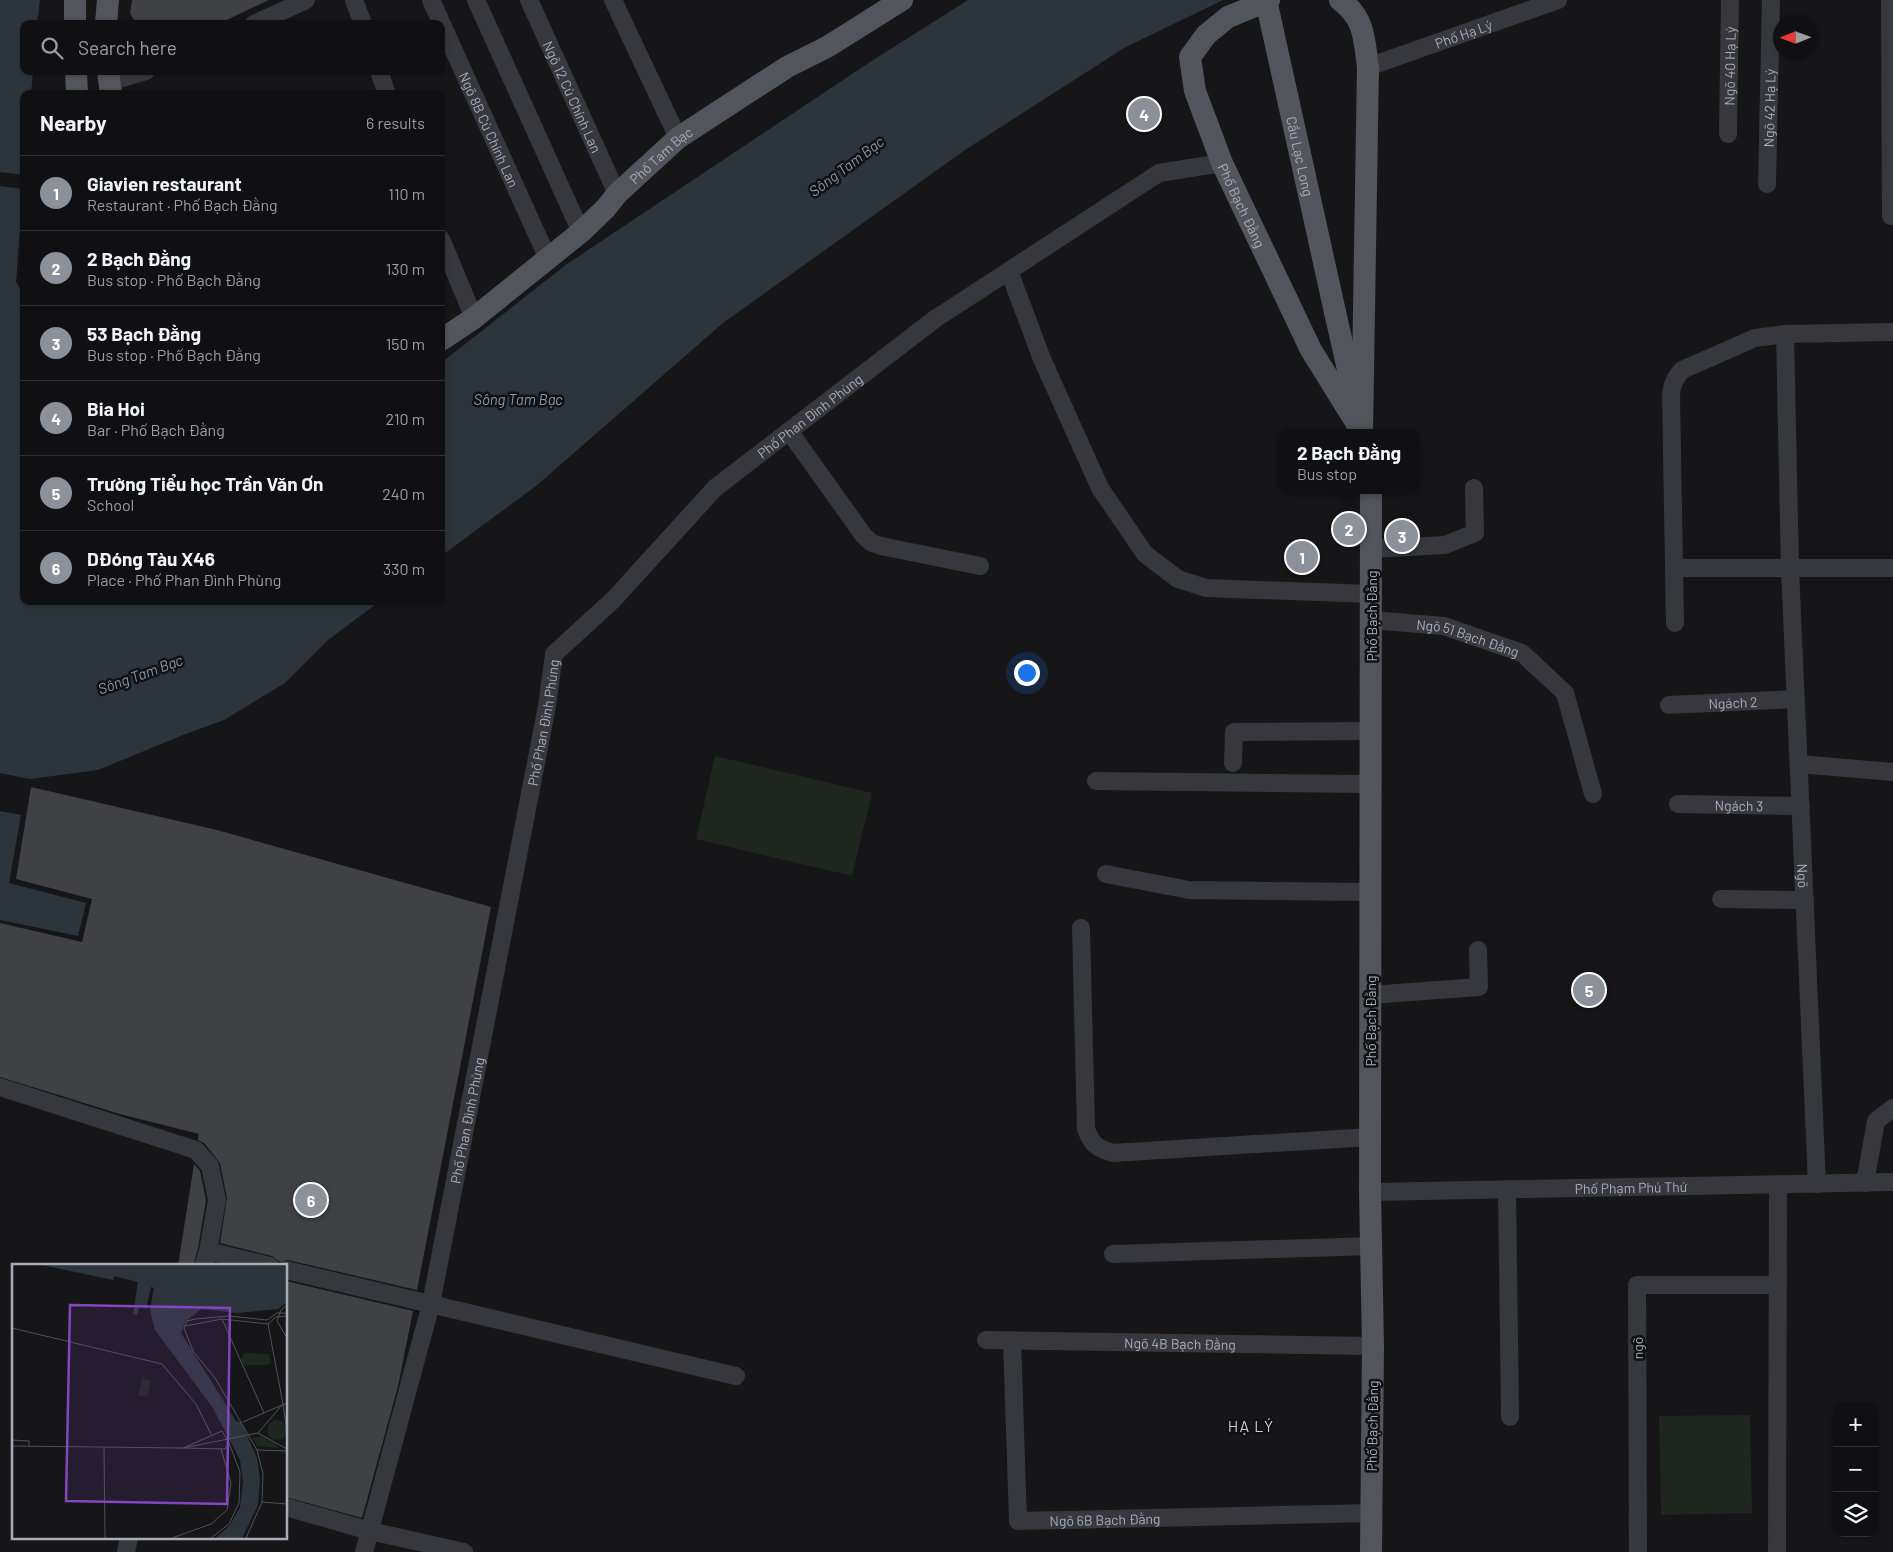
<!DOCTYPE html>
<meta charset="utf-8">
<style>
body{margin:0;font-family:Barlow,sans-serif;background:#19191b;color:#f1f3f6}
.controls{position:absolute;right:15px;bottom:15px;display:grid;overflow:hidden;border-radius:10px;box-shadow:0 1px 4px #0004}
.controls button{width:45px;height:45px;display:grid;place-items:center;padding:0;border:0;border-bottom:1px solid #303032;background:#101012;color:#f1f3f6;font:25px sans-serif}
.compass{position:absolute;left:1773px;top:15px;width:45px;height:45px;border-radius:50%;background:#101012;box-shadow:0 1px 4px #0004;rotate:269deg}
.you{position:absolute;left:1026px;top:672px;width:18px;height:18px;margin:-12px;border:4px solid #fff;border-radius:50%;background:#1a73e8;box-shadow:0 0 0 8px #1a73e833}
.badge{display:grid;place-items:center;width:32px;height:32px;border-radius:50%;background:#8c9099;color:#fff;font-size:16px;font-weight:700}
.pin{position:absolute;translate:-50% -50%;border:2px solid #fff;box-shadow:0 1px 5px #0006}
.popup{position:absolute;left:1279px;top:429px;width:140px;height:65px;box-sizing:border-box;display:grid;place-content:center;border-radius:10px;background:#101012;filter:drop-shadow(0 1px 4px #0005);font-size:16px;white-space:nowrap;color:#9c9d9f}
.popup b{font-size:19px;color:#f1f3f6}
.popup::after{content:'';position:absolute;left:50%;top:100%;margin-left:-10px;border:10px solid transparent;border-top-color:#101012}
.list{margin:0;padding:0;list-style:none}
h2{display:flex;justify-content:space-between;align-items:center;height:65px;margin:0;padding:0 20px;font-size:21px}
h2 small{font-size:16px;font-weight:400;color:#9c9d9f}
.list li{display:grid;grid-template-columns:32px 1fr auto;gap:15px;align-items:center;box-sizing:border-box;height:75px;padding:0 20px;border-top:1px solid #303032}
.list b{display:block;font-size:19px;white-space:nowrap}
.list p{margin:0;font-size:16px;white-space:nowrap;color:#9c9d9f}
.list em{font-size:16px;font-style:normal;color:#9c9d9f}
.icon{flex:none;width:28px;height:28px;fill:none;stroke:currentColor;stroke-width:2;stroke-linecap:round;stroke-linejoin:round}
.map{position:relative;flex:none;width:1893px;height:1552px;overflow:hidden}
.search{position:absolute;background:#101012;box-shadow:0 1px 4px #0004;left:20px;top:20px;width:425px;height:55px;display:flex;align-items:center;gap:12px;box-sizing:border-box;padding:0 18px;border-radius:10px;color:#9c9d9f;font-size:19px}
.panel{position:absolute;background:#101012;box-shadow:0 1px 4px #0004;left:20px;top:90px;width:425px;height:515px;border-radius:10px}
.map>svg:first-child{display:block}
.green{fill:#1e261f}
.water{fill:#2c353c}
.pier{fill:#161618}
.building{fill:#404145}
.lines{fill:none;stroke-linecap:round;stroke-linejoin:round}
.minor{stroke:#37383d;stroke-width:18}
.major{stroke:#53555c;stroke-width:22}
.major-bridge{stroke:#53555c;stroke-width:22}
.labels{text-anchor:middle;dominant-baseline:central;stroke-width:5;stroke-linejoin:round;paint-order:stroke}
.street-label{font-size:14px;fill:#a8adb8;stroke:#111113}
.water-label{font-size:15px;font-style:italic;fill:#7f9bb3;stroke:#111113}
.quarter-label{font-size:16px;letter-spacing:1px;fill:#c9ccd4;stroke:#111113}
.inset-road{fill:none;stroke:#505258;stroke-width:1}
.view{fill:#8446be;fill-opacity:0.15;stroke:#8446be;stroke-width:2.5}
.inset-edge{fill:none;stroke:#a8adb8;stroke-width:2.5}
</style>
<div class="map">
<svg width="1893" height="1552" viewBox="0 0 1893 1552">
<rect width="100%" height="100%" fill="#161618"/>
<g class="green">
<path d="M715,756L872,793L852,876L696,839Z"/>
<path d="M1750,1415L1752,1513L1661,1515L1659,1416Z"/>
</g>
<g class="water">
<path d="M0,0H40L37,24H24V71H33L31,94H24V180L16,282L24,295V601H380L328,640L285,683L224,720L183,735L98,770L30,779L0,773Z"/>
<path d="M968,0H1223L1124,48L965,150L723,323L536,486L441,556V363L567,264L870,62Z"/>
<path d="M0,811L21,815L9,883L86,903L78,936L0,920Z"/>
</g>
<path class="pier" d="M0,172L24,175L23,189L0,186Z"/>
<g class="building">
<path d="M132,0H269L218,24H136L130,13Z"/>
<path d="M31,787L217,830L491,907L417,1290L288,1260L280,1262L272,1256L220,1243L227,1198L220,1163L204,1143L198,1140L199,1134L120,1114L0,1077V923L82,942L92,899L16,879Z"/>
<path d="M194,1164L200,1171L206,1200L198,1248L193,1266H178Z"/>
<path d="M286,1281L413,1311L398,1386L362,1518L286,1497Z"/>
</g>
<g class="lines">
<g class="minor">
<path d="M354,0L363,24"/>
<path id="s1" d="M431,0L548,259"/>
<path d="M476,0L581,232"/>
<path id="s2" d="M529,0L617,194"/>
<path d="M613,0L678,138"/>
<path d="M1890,0L1891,216"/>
<path d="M254,24L306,0"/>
<path id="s3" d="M1368,67L1558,0"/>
<path d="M379,71L387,94"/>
<path d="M108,82L146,71"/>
<path id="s4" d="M1728,134L1730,0"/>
<path id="s5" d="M1767,184L1771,0"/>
<path d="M441,239L474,318"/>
<path d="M1009,271L1042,359L1100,488L1145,554L1178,579L1206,588L1371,594"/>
<path id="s6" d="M1785,334L1790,569L1817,1184"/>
<path d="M789,431L864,536L872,543L881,546L980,566"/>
<path d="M1371,549L1445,545L1475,533L1474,488"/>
<path d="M1675,568H1893"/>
<path id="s7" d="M1371,620L1444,626L1522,653L1565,693L1593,794"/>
<path d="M1675,623L1671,395C1672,384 1675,378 1682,370L1755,338L1785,334L1893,332"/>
<path id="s8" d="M1669,705L1796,699"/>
<path d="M1233,763L1234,732L1371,731"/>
<path d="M1799,764L1893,772"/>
<path d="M1096,781L1370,784"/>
<path id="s9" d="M1678,804L1801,806"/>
<path d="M1106,874L1189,890L1370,892"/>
<path d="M1721,899L1805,900"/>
<path d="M1081,928L1086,1129C1092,1145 1097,1148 1113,1153L1370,1137"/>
<path d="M1370,995L1479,987L1478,950"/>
<path d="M0,1087L196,1150L210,1166L217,1200L208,1251"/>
<path d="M1865,1183L1876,1121L1893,1108"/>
<path d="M1507,1189L1510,1417"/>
<path id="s10" d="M1370,1192L1893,1182"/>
<path d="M1113,1254L1371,1246"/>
<path d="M203,1266L208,1251L270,1266"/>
<path d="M286,1270L736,1376"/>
<path id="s11" d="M986,1340L1373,1346"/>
<path id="s12" d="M1012,1340L1018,1521L1371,1513"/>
<path d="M286,1507L370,1531L464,1552"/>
<path d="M126,1552L129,1538"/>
<path id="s13" d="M364,1552L431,1304L547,706L554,654L614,599L715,488L935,319L1159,173L1222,163"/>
<path d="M1638,1552L1637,1285H1778"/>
<path d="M1777,1552L1778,1184"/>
</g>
<g class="major">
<path id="s14" d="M1269,0L1228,17L1206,35L1190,57L1195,91L1222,163L1311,350L1362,432"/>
<path d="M1340,0C1365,18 1364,39 1368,67L1362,432"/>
<path d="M75,24V0"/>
<path d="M106,24L108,0"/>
<path d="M76,71L77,94"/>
<path d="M108,71L111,94"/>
<path d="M1335,312L1354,396"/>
<path id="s15" d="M441,340L474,318L581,232L606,208L617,194L678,138L787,67L827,47L902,0"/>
<path d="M1371,490L1370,1192L1373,1346L1371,1552"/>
</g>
<path class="major-bridge" id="s16" d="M1266,0L1335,312"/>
</g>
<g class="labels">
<g class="street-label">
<text stroke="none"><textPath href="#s3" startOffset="101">Phố Hạ Lý</textPath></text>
<text stroke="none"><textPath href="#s4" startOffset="68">Ngõ 40 Hạ Lý</textPath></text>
<text stroke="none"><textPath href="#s2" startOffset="106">Ngõ 12 Cù Chính Lan</textPath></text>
<text stroke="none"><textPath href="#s5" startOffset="76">Ngõ 42 Hạ Lý</textPath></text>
<text stroke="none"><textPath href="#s1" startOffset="142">Ngõ 8B Cù Chính Lan</textPath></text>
<text stroke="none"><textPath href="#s15" startOffset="288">Phố Tam Bạc</textPath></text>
<text stroke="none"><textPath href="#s16" startOffset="160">Cầu Lạc Long</textPath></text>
<text stroke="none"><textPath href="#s14" startOffset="258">Phố Bạch Đằng</textPath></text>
<text stroke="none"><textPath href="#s13" startOffset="1269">Phố Phan Đình Phùng</textPath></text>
<text transform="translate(1371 616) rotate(-90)">Phố Bạch Đằng</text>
<text stroke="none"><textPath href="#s7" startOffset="99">Ngõ 51 Bạch Đằng</textPath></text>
<text stroke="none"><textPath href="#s8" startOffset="64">Ngách 2</textPath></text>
<text stroke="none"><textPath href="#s13" startOffset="849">Phố Phan Đình Phùng</textPath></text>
<text stroke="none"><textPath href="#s9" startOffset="61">Ngách 3</textPath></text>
<text stroke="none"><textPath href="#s6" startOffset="542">Ngõ</textPath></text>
<text transform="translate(1370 1021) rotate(-90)">Phố Bạch Đằng</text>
<text stroke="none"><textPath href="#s13" startOffset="444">Phố Phan Đình Phùng</textPath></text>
<text stroke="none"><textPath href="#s10" startOffset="261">Phố Phạm Phú Thứ</textPath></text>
<text stroke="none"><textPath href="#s11" startOffset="194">Ngõ 4B Bạch Đằng</textPath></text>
<text transform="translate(1637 1348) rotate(-90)">ngõ</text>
<text transform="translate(1372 1426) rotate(-89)">Phố Bạch Đằng</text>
<text stroke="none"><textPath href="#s12" startOffset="268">Ngõ 6B Bạch Đằng</textPath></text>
</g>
<g class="water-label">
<text transform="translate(846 166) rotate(-37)">Sông Tam Bạc</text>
<text x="518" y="399">Sông Tam Bạc</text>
<text transform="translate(140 674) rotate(-20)">Sông Tam Bạc</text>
</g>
<g class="quarter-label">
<text x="1251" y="1425">HẠ LÝ</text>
</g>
</g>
<g transform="translate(12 1264)">
<rect width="275" height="275" fill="#161618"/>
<path d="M232,89L257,90L259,98L257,101H232L229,96ZM130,114L139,117L135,133L126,131ZM255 166a10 10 0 1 1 20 0a10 10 0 1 1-20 0ZM250,172L265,181L266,184L246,182L240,174Z" fill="#1e261f"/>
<path d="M30,1H275V38L266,45L225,49L189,45L173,58L169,69L224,157L229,158L245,194L248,216L246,241L230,274H204L218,261L228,243L231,218L228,196L201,144L143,66L138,46L142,24L139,23L134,45L127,43L125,51L121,50L126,18L102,12L101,16Z" fill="#2c353c"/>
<path class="inset-road" d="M275,41L269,46L265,57L275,74M210,55L252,149M256,60L271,140M173,62L210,55L256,60L264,53L275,52M0,64L150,100L184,140L199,170M172,64L181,87L203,114L245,186L275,187M172,64L175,57L183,55L217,52L255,56L265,49H275M271,140L275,168M231,158L275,139M210,167L217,179L213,185L171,184ZM246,169L275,185M0,176L17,177V182M0,182L171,184L246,169L271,140M92,183L93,274M250,238L275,240M160,274L199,260L215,246L219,219L209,185M199,274L217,260L227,239L228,208L217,179M234,274L250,238L251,210L245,186"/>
<path class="view" d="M58,41L218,44L215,240L54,237Z"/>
<rect width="275" height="275" class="inset-edge"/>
</g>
</svg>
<div class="controls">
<button>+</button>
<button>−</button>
<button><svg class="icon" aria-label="layers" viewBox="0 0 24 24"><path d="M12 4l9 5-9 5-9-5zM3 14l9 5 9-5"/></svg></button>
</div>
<svg class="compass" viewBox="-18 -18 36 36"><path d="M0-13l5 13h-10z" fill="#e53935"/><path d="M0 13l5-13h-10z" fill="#9c9d9f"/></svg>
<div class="you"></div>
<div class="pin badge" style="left:1302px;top:557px">1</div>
<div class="pin badge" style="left:1349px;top:529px">2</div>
<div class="popup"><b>2 Bạch Đằng</b>Bus stop</div>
<div class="pin badge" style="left:1402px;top:536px">3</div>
<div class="pin badge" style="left:1144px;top:114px">4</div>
<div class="pin badge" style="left:1589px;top:990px">5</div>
<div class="pin badge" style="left:311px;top:1200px">6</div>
<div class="search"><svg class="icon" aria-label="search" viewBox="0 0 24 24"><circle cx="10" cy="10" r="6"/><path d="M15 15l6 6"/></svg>Search here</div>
<section class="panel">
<h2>Nearby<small>6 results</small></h2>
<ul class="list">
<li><span class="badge">1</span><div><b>Giavien restaurant</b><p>Restaurant · Phố Bạch Đằng</p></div><em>110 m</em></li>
<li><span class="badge">2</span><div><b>2 Bạch Đằng</b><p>Bus stop · Phố Bạch Đằng</p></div><em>130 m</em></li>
<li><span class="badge">3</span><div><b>53 Bạch Đằng</b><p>Bus stop · Phố Bạch Đằng</p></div><em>150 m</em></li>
<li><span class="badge">4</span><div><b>Bia Hoi</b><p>Bar · Phố Bạch Đằng</p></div><em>210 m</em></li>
<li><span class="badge">5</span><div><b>Trường Tiểu học Trần Văn Ơn</b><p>School</p></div><em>240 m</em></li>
<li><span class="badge">6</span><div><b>DĐóng Tàu X46</b><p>Place · Phố Phan Đình Phùng</p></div><em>330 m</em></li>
</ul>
</section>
</div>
